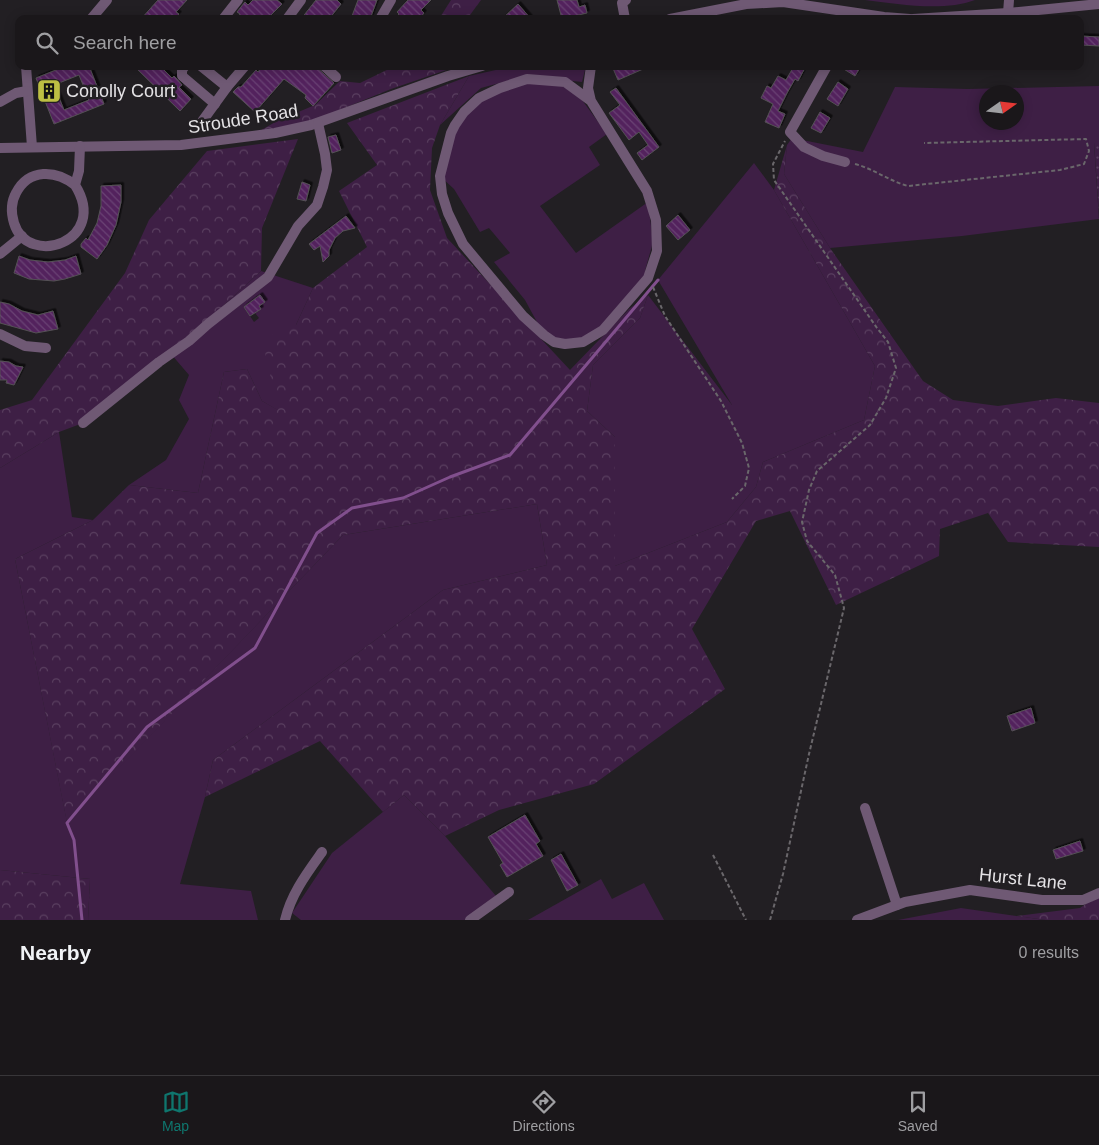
<!DOCTYPE html>
<style>
body{margin:0;font-family:Helvetica,sans-serif;background:#232023;color:#f1f3f6}
.compass{position:absolute;left:979px;top:85px;width:45px;height:45px;border-radius:50%;background:#1a171a;box-shadow:0 2px 12px #0003;rotate:76deg}
.list{margin:0;padding:0;list-style:none}
h2{display:flex;justify-content:space-between;align-items:center;height:65px;margin:0;padding:0 20px;font-size:21px}
h2 small{font-size:16px;font-weight:400;color:#9f9fa2}
.icon{flex:none;width:28px;height:28px;fill:none;stroke:currentColor;stroke-width:2;stroke-linecap:round;stroke-linejoin:round}
.map{position:relative;flex:none;width:1099px;height:920px;overflow:hidden}
.search{position:absolute;background:#1a171a;box-shadow:0 2px 12px #0003;left:15px;right:15px;top:15px;height:55px;display:flex;align-items:center;gap:12px;box-sizing:border-box;padding:0 18px;border-radius:10px;color:#9f9fa2;font-size:19px}
.sheet{height:155px;background:#1a171a}
nav{display:flex;justify-content:space-around;align-items:center;box-sizing:border-box;height:70px;border-top:1px solid #383639;background:#1a171a;font-size:14px;color:#9f9fa2}
nav a{display:grid;justify-items:center;gap:2px}
nav .on{color:#0f766e}
.map>svg:first-child{display:block}
.green{fill:#3e1f45;fill-rule:evenodd}
.forest{fill:url(#forest-crowns)}
.park{fill:url(#park-dots)}
.lines{fill:none;stroke-linecap:round;stroke-linejoin:round}
.stream{stroke:#814f8d;stroke-width:3}
.building{fill:url(#building-back-hatch);stroke:#545155;fill-rule:evenodd;filter:url(#shadow)}
.path{stroke:#6a676b;stroke-width:2;stroke-dasharray:4 2.5;stroke-linecap:butt}
.minor{stroke:#6f5974;stroke-width:10}
.labels{text-anchor:middle;dominant-baseline:central;stroke-width:5;stroke-linejoin:round;paint-order:stroke}
.poi-label{font-size:18px;fill:#e4e2e5;stroke:#221f23;text-anchor:start}
.street-label{font-size:18px;fill:#e4e2e5;stroke:#221f23}
</style>
<div class="map">
<svg width="1099" height="920" viewBox="0 0 1099 920">
<defs>
<pattern id="forest-crowns" width="20" height="18" patternUnits="userSpaceOnUse" patternTransform="scale(1.25)"><rect width="20" height="18" fill="#3e1f45"/><path d="M2 6a3 3 0 1 1 6 0M12 15a3 3 0 1 1 6 0" fill="none" stroke="#5a3f60"/></pattern>
<pattern id="park-dots" width="8" height="8" patternUnits="userSpaceOnUse" patternTransform="scale(1.25)"><rect width="8" height="8" fill="#3e1f45"/><path d="M2 2h.1M6 6h.1" fill="none" stroke="#5a3f60" stroke-width="1.8" stroke-linecap="round"/></pattern>
<pattern id="building-back-hatch" width="6" height="6" patternUnits="userSpaceOnUse" patternTransform="scale(1.25)"><rect width="6" height="6" fill="#52225d"/><path d="M-1 5l2 2M0 0l6 6M5-1l2 2" fill="none" stroke="#6b4274"/></pattern>
<filter id="shadow"><feDropShadow dx="2.5" dy="-2.5" stdDeviation="0" flood-color="#0009"/></filter>
</defs>
<rect width="100%" height="100%" fill="#221f23"/>
<g class="green">
<path d="M865,0H975C944,12 897,4 865,0Z"/>
<path d="M513,66H586L582,82L526,76L481,88L440,125L469,76Z"/>
<path d="M545,82L563,86L582,100L607,134L589,147L600,165L540,206L576,253L648,202L653,242L645,271L648,278L591,338L554,342L544,335L525,300L494,262L510,253L489,228L480,232L454,189L440,176L452,134L469,106L512,84Z"/>
<path d="M1099,86V142L1094,143L1099,219L962,236L830,248L784,174L787,145L792,138L863,152L895,87L968,89ZM986,92H1016V122H986Z"/>
<path d="M754,163L774,190L875,366L864,420L763,462L756,487L727,522L615,566V437L587,411L593,365L640,318L648,295L732,405L658,280Z"/>
<path d="M261,271L313,288L296,325L279,411L262,401L247,369L224,372L198,493L129,485L166,460L189,419L179,400L189,375L171,354ZM260,296L264,302L259,306L261,308L255,313L259,318L254,322L244,307Z"/>
<path d="M59,432L72,517L93,520L15,559L67,822L343,535L537,504L547,565L443,590L213,760L205,797L180,884L251,891L258,920H88L90,879L0,870V468Z"/>
<path d="M404,795L445,836L496,896L471,920H301L292,913L332,853Z"/>
<path d="M601,879L612,899L644,883L664,920H528Z"/>
<path d="M961,908L1045,920H898Z"/>
</g>
<g class="forest">
<path d="M451,0H481L467,19H439Z"/>
<path d="M395,66H458L391,89L315,120L258,132L277,121L315,105L340,81L360,83Z"/>
<path d="M469,76L440,125L432,148L430,190L447,238L570,370L629,309L648,295L640,318L593,365L587,411L615,437V566L727,522L756,487L763,462L864,420L875,366L774,190L787,145L784,174L830,248L923,381L953,400L998,406L1056,398L1099,403V547L1008,542L988,513L940,529L939,556L836,605L790,511L756,521L692,629L725,689L594,784L499,810L445,836L404,795L383,812L320,741L205,797L213,760L443,590L547,565L537,504L343,535L67,823L15,559L93,520L129,485L198,493L224,372L247,369L262,401L278,410L262,339L296,325L313,288L367,247L339,191L377,165L347,123Z"/>
<path d="M298,139L262,228L261,271L171,354L83,423L59,432L0,468V410L32,400L125,273L149,220L207,151Z"/>
<path d="M0,870L90,879L88,920H0Z"/>
<path d="M1099,895V920H1046L1017,916L1080,908Z"/>
</g>
<path class="park" d="M1099,142V214L1094,142Z"/>
<g class="lines">
<path class="stream" d="M82,920L74,840L67,823L147,727L255,648L317,533L352,508L403,498L450,477L510,455L658,280"/>
</g>
<g class="building">
<path d="M158,0H187L176,12L179,14L174,19H141Z"/>
<path d="M253,0H277L282,4L267,19H237L240,14L237,12L245,2L248,5Z"/>
<path d="M316,0H337L341,4L329,19H301Z"/>
<path d="M358,0H377L370,19H360L352,16Z"/>
<path d="M408,0H431L421,10L424,13L419,19H395L399,14L397,12Z"/>
<path d="M557,0H577L579,7L585,5L587,13L562,19Z"/>
<path d="M518,4L531,19H502Z"/>
<path d="M1080,36L1099,37V46L1080,45Z"/>
<path d="M66,66H89L104,104L54,124L36,78ZM79,75L89,100L64,110L54,85Z"/>
<path d="M134,66H160L172,78L174,76L176,78L182,85L179,87L191,99L180,111Z"/>
<path d="M263,66H315L334,83L313,106L305,98L306,95L284,79L255,112L233,92L238,87H241L256,70L258,72Z"/>
<path d="M612,66H650L618,80Z"/>
<path d="M794,66H806L798,81L795,79L787,93L778,111L785,114L779,128L765,122L773,104L761,98L767,86L771,88L778,76L786,80Z"/>
<path d="M839,66H861L855,76Z"/>
<path d="M838,82L848,89L838,106L827,99Z"/>
<path d="M616,88L659,147L642,160L637,153L648,145L639,132L629,140L609,113L620,105L610,92Z"/>
<path d="M820,112L830,118L821,133L811,128Z"/>
<path d="M336,135L341,150L332,153L328,137Z"/>
<path d="M302,182L310,185L306,201L297,199Z"/>
<path d="M121,185V202L116,225L107,245L97,259L81,247V244L86,238L88,240L97,223L101,206V186Z"/>
<path d="M678,215L690,230L678,240L666,226Z"/>
<path d="M346,216L355,228L343,231L335,238L329,250V256L323,262L320,246L314,250L309,244Z"/>
<path d="M19,256L30,260L48,262L65,260L76,256L81,274L65,279L54,281L29,279L14,273Z"/>
<path d="M260,295L265,302L259,306L261,309L250,316L244,307Z"/>
<path d="M0,302L9,304L22,311L38,315L53,311L58,329L36,333L0,323Z"/>
<path d="M0,361L9,362L16,366L23,367L14,385L6,383L7,380H0Z"/>
<path d="M1031,708L1035,723L1012,731L1007,716Z"/>
<path d="M525,815L540,841L536,844L543,856L507,877L500,865L503,863L488,837Z"/>
<path d="M1080,841L1083,851L1056,859L1053,850Z"/>
<path d="M561,854L578,885L567,891L551,860Z"/>
</g>
<g class="lines">
<g class="path">
<path d="M855,164C874,169 889,181 908,186L1060,170L1084,164L1089,151L1086,139L924,143"/>
<path d="M653,287L665,316L721,401L742,443L749,468L745,486L732,499"/>
<path d="M713,855L746,920"/>
<path d="M770,920L783,874L809,754L844,608L835,575L807,541L802,522L809,490L817,471L870,425L886,398L896,368L888,342L877,328L774,180L773,164L785,141"/>
</g>
<g class="minor">
<path d="M1008,13L1009,0"/>
<path d="M91,19L107,0"/>
<path d="M223,19L238,0"/>
<path d="M287,19L301,0"/>
<path d="M380,19L391,0"/>
<path d="M625,19L622,3L626,0"/>
<path d="M670,19L746,4L783,2L884,17L910,19"/>
<path d="M913,19L1008,13L1099,4"/>
<path d="M26,66L32,147"/>
<path d="M185,66L182,70V76L215,104"/>
<path d="M201,66L227,87"/>
<path d="M324,66L336,77"/>
<path d="M827,66L790,132L804,147L823,156L845,162"/>
<path d="M591,101L565,82L527,79L500,88L479,98L464,112L455,125L451,133L440,176L442,194L448,213L463,244L523,316L544,335L554,342L565,344L583,342L603,330L648,278L657,251L656,220L647,191L591,101L588,88L591,66"/>
<path d="M0,102L16,93L27,91"/>
<path d="M198,127L227,87L245,66"/>
<path d="M0,148L181,145L275,133L311,125L448,76L482,66"/>
<path d="M75,185C56,170 29,168 16,193C11,202 11,213 14,223C28,269 110,241 75,185L79,171L80,146"/>
<path d="M0,254L22,236"/>
<path d="M0,334L25,346L46,348"/>
<path d="M83,423L159,362L189,341L208,324L268,277L298,226L317,205L323,187L327,170L325,154L318,123"/>
<path d="M865,808L897,905"/>
<path d="M285,920C291,894 307,873 322,852"/>
<path d="M470,920L509,892"/>
<path d="M857,920L905,902L970,890L1042,900H1083L1099,893"/>
</g>
</g>
<defs>
<symbol id="building-square" viewBox="-11 -11 22 22"><rect x="-9" y="-9" width="18" height="18" rx="4" fill="#bdbf43" stroke="#221f23"/><path d="M-4-6H4V6H1V3H-1V6H-4ZM-2.5-4.3h1.7v1.8h-1.7ZM.8-4.3h1.7v1.8H.8ZM-2.5-1h1.7V.8h-1.7ZM.8-1h1.7V.8H.8Z" fill="#111"/></symbol>
</defs>
<g fill-rule="evenodd">
<use href="#building-square" x="35" y="77" width="28" height="28"/>
</g>
<g class="labels">
<g class="poi-label">
<text x="66" y="91">Conolly Court</text>
</g>
<g class="street-label">
<text transform="translate(243 119) rotate(-9)">Stroude Road</text>
<text transform="translate(1023 879) rotate(6)">Hurst Lane</text>
</g>
</g>
</svg>
<svg class="compass" viewBox="-18 -18 36 36"><path d="M0-13l5 13h-10z" fill="#e53935"/><path d="M0 13l5-13h-10z" fill="#9f9fa2"/></svg>
<div class="search"><svg class="icon" aria-label="search" viewBox="0 0 24 24"><circle cx="10" cy="10" r="6"/><path d="M15 15l6 6"/></svg>Search here</div>
</div>
<section class="sheet">
<h2>Nearby<small>0 results</small></h2>
<ul class="list">
</ul>
</section>
<nav>
<a class="on"><svg class="icon" aria-label="map" viewBox="0 0 24 24"><path d="M3 6l6-2 6 2 6-2v14l-6 2-6-2-6 2zM9 4v14M15 6v14"/></svg>Map</a>
<a><svg class="icon" aria-label="directions" viewBox="0 0 24 24"><path d="M12 3l9 9-9 9-9-9zM9 14v-3h6M13 9l2 2-2 2"/></svg>Directions</a>
<a><svg class="icon" aria-label="saved" viewBox="0 0 24 24"><path d="M7 4h10v16l-5-4-5 4z"/></svg>Saved</a>
</nav>
